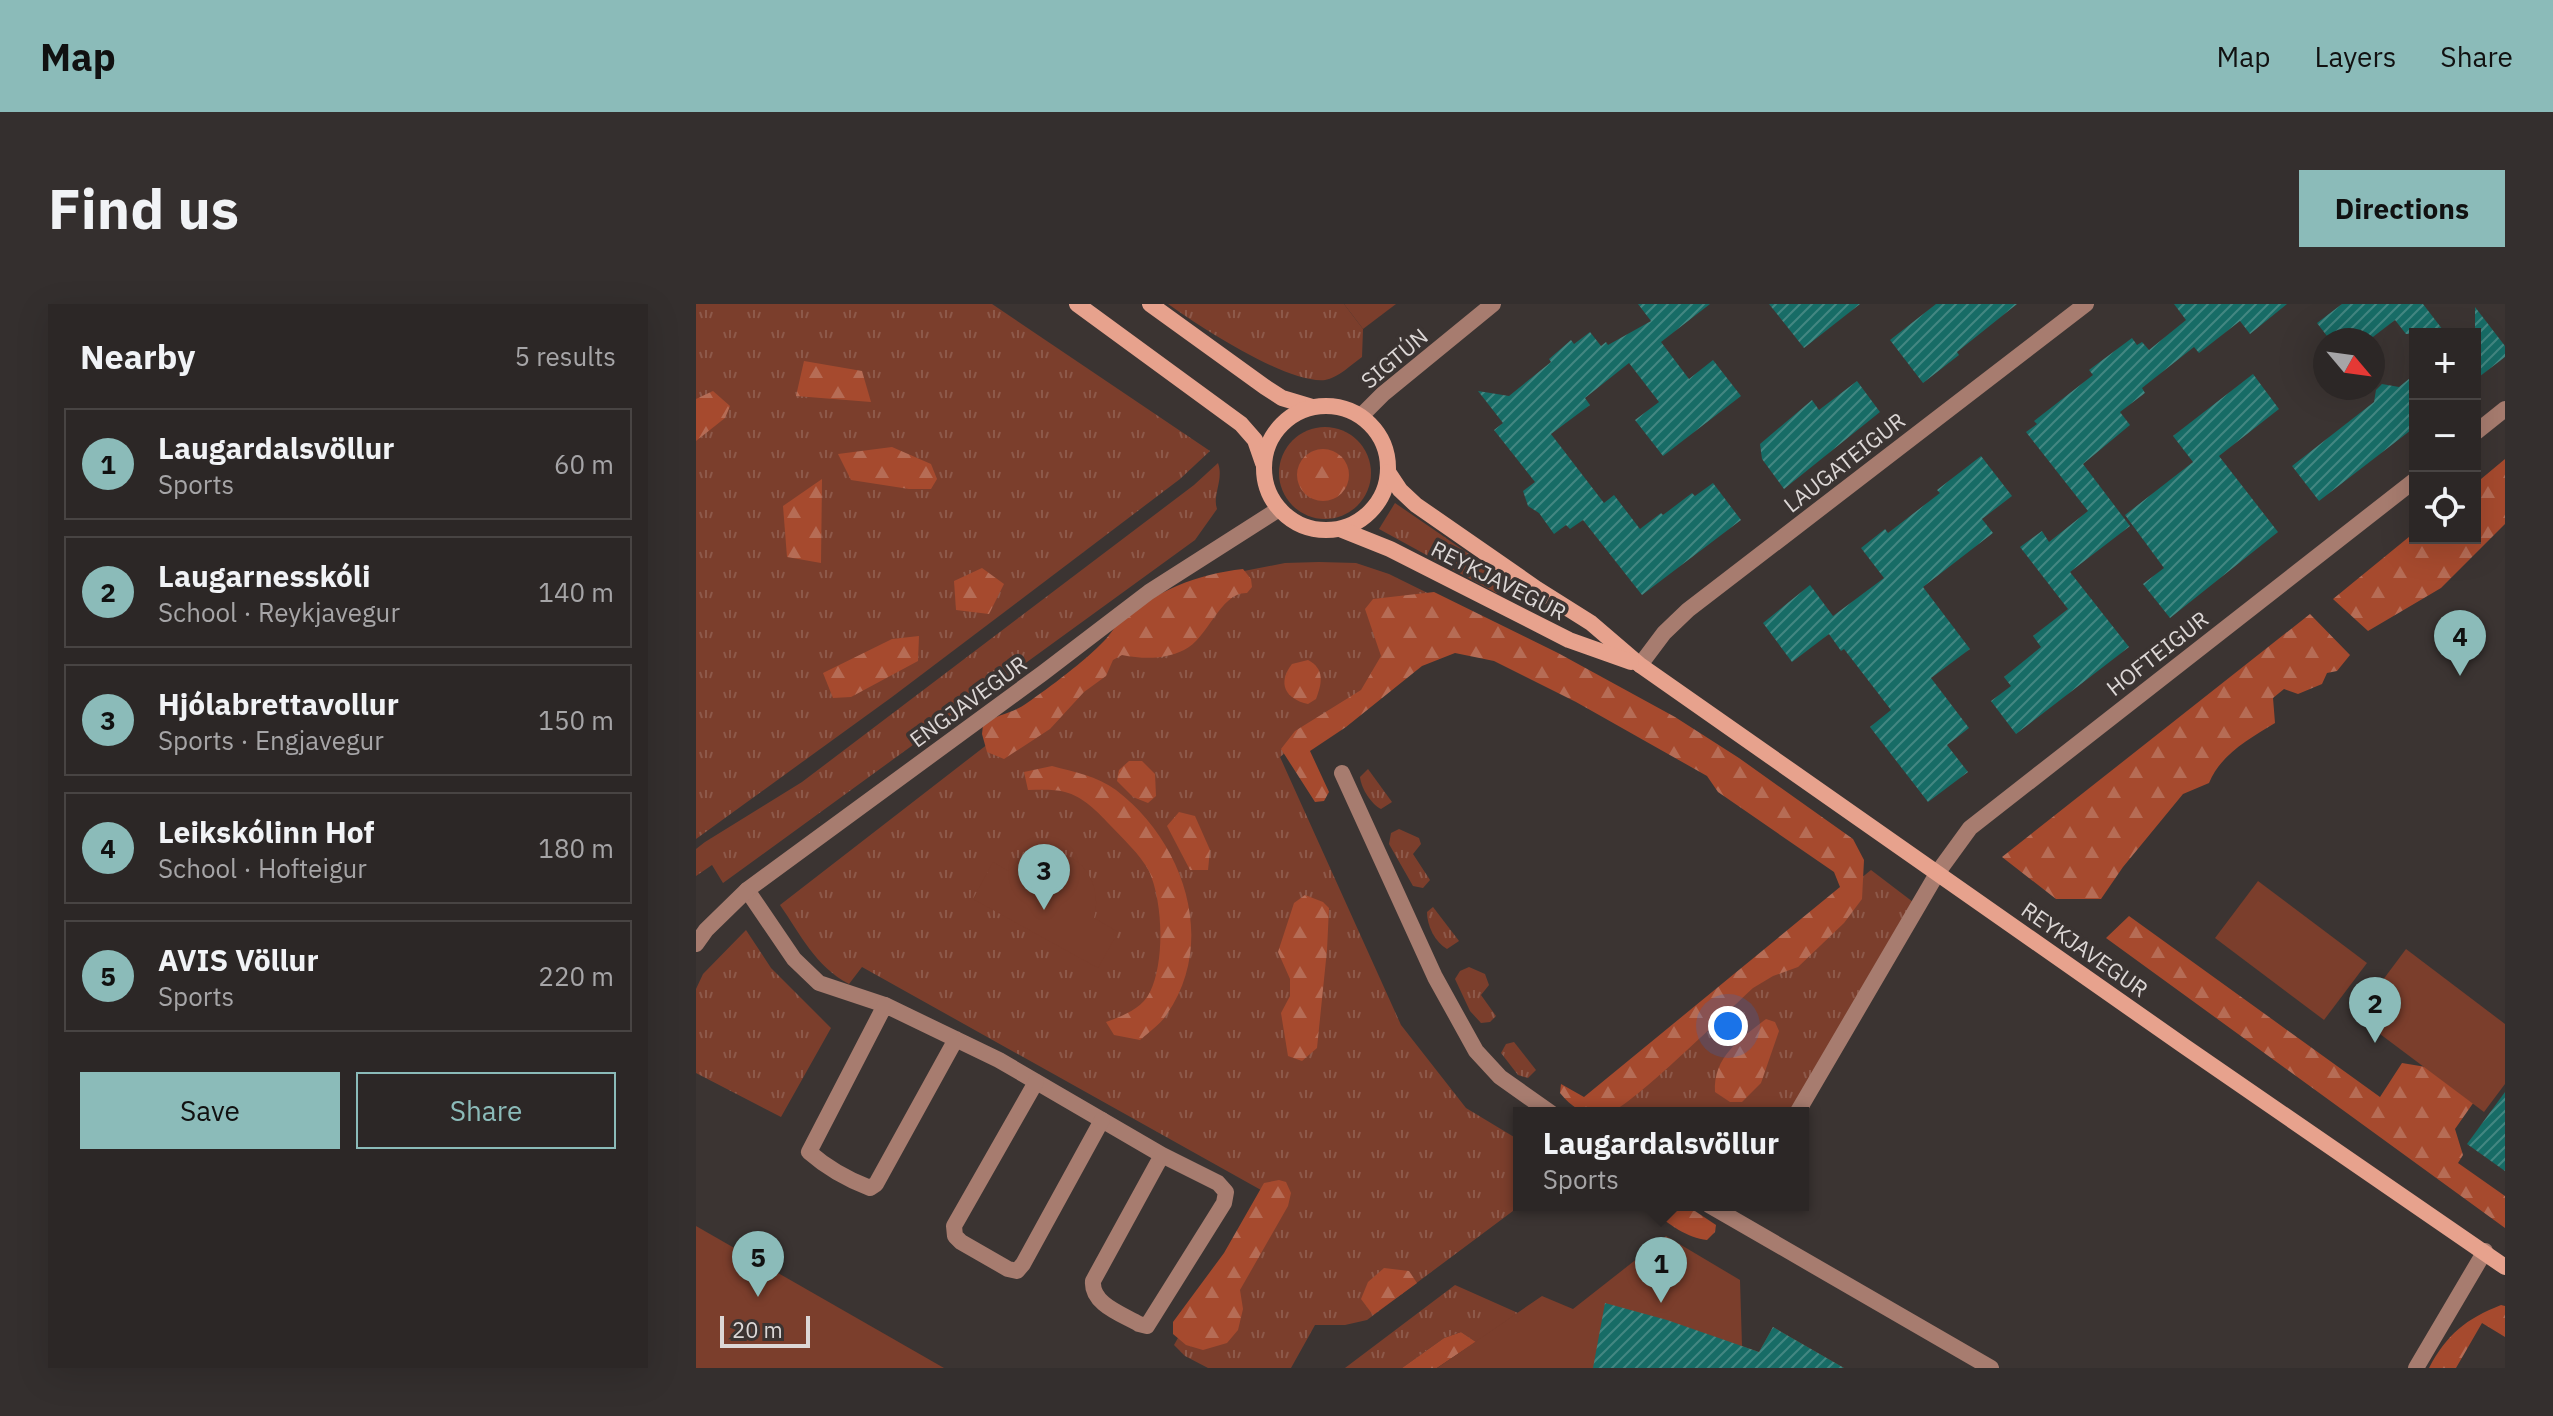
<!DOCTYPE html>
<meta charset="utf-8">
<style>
body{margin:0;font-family:"IBM Plex Sans",sans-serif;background:#342f2e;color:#f1f3f6}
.controls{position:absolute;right:24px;top:24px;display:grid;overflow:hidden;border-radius:0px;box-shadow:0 8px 32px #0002}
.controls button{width:72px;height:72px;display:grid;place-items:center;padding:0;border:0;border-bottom:2px solid #484443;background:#2c2726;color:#f1f3f6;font:40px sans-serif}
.compass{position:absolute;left:1617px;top:24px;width:72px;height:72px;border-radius:50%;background:#2c2726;box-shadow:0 8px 32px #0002;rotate:119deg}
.scale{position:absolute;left:24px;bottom:20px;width:90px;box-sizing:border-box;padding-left:8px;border:4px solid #dcd7d6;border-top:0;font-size:22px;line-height:28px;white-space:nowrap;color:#dcd7d6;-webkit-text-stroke:6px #3b3432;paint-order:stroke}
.you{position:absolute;left:1032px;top:722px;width:28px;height:28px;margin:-20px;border:6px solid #fff;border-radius:50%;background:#1a73e8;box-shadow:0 0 0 12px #1a73e833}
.badge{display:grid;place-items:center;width:52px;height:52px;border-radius:50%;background:#8bbbb9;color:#111;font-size:26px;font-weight:700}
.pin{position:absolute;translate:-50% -66px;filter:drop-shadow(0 2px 4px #0008)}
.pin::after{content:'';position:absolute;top:42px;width:28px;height:24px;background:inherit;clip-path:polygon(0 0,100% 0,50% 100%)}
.popup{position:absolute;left:817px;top:803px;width:296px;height:104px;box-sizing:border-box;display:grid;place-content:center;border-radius:0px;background:#2c2726;filter:drop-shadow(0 2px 6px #0005);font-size:26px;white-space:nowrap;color:#a6a5a7}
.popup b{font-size:30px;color:#f1f3f6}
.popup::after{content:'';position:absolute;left:50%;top:100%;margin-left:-16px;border:16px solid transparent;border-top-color:#2c2726}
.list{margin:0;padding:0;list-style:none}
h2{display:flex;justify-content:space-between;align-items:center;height:104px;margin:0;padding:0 32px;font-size:34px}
h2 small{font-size:26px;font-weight:400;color:#a6a5a7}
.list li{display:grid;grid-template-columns:52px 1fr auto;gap:24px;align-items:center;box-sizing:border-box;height:112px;margin:0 16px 16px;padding:0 16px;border:2px solid #484443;border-radius:0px}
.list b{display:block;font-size:30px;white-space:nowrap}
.list p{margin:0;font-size:26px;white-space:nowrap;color:#a6a5a7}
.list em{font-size:26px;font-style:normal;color:#a6a5a7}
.actions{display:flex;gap:16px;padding:24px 32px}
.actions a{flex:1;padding:18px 0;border:2px solid #8bbbb9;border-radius:0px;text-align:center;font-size:28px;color:#8bbbb9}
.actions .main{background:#8bbbb9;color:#111}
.icon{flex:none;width:44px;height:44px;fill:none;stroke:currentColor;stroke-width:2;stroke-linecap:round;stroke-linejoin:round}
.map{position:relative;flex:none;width:1809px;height:1064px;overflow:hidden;border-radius:0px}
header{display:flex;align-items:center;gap:48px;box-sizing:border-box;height:112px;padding:0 40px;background:#8bbbb9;color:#111}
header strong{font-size:38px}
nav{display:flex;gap:44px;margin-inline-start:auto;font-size:28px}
.intro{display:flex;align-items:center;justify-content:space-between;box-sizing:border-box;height:192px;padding:0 48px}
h1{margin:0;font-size:56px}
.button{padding:20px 36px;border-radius:0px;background:#8bbbb9;color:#111;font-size:28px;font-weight:700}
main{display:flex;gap:48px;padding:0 48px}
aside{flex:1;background:#2c2726;border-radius:0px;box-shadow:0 8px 32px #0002}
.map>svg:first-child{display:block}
.grass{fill:url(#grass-tufts)}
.forest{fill:url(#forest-firs)}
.park{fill:#7b3e2c}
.building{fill:url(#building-hatch)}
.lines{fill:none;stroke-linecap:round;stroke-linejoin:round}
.lane{stroke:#a77c6f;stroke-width:16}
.street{stroke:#a77c6f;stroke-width:16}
.secondary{stroke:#e7a28d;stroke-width:16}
.labels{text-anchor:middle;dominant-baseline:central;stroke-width:7;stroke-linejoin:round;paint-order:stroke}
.street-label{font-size:22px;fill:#dcd7d6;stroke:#3b3432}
</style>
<header>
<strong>Map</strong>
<nav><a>Map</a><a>Layers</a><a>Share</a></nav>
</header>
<div class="intro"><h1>Find us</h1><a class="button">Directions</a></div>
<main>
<aside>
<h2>Nearby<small>5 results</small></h2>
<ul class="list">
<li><span class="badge">1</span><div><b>Laugardalsvöllur</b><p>Sports</p></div><em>60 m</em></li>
<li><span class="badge">2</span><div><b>Laugarnesskóli</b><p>School · Reykjavegur</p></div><em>140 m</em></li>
<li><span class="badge">3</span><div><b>Hjólabrettavollur</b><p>Sports · Engjavegur</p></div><em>150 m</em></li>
<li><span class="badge">4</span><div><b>Leikskólinn Hof</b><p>School · Hofteigur</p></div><em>180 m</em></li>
<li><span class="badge">5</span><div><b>AVIS Völlur</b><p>Sports</p></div><em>220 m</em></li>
</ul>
<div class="actions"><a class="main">Save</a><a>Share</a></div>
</aside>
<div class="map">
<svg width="1809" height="1064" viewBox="0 0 1809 1064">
<defs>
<pattern id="grass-tufts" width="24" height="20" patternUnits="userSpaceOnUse" patternTransform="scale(2)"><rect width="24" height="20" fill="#7b3e2c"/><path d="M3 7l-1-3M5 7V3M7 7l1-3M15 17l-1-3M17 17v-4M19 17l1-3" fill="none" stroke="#8d594a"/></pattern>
<pattern id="forest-firs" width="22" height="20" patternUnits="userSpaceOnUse" patternTransform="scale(2)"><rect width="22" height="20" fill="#a64a2e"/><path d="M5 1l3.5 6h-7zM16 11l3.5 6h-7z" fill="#b66c55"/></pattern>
<pattern id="building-hatch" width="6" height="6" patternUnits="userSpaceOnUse" patternTransform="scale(2)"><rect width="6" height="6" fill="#176c66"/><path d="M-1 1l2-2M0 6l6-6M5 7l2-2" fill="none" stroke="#438782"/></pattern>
</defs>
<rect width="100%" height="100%" fill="#3b3432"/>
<g class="grass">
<path d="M0,0H296L514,147L484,175L196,393L0,535Z"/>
<path d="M472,0H648L667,25L666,53C656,60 642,74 629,76C591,80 503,22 472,0Z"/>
<circle cx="629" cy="169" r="46"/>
<path d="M522,159C528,176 516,191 521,205L499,236L27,579L16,561L0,572V545L9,538L106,478L498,181Z"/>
<path d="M699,199L808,274L806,285L800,289L683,225Z"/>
<path d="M623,258L660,259L693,270L766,306L584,453L705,721L770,804L823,836V901H825L671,1016L649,1021H619L595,1064H512L489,1052L478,1041L565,886L166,663L153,680C119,662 105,631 84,601L470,302L548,267L589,259Z"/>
<path d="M672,465L696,498L685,505C675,500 665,484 664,473Z"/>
<path d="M703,525L723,534L725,540L717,550L734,576L727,584L717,582L693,540L695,529Z"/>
<path d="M1175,566L1217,598L1094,809H900L887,802Z"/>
<path d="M737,603L763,637L751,645C739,638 731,622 731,608Z"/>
<path d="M50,626L75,664L135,724L85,813L0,769V685L7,670Z"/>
<path d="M773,663L789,670L793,681L785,691L800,712L794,718L785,719L774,707L759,675L764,667Z"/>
<path d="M818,738L840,766L832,774L822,771L805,749L810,740Z"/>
<path d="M759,981L822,1009L780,1038L765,1028L748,1034L706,1064H649Z"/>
</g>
<g class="forest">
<path d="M108,57L166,67L175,98L100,92Z"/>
<path d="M17,87L34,102L29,114L0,137V95Z"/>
<path d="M196,143L235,160L241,175L235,185H213L155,176L142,150Z"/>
<circle cx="627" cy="171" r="26"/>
<path d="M1809,155V220L1745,284L1672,327L1637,295L1719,228V234H1779V180Z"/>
<path d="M126,175L125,259L91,253L87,202Z"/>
<path d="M286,264L308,280L293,310L260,306L258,277Z"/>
<path d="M547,265L555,275L556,283L551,289C524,288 512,335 488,346C467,356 447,355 426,351L417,356L410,372L388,388L354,425L308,455L291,448L286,430L287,421C300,410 318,409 331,399C354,383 389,357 408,337C414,331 418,323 424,318C458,287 502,270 547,265Z"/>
<path d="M738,288L862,349L979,413L1043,454L1157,535L1168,556L1166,595L1148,619L1102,663L1077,672L1057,684C1035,704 932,806 912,809C890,812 878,806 864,789L865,780L888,793L1144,583L1138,568L1022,488L1011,472L880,398L798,357L759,349L726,362L650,423L614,447L633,488L628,497L619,498L585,445L599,427L665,386L685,352L669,305L677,295Z"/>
<path d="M1614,310L1654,351L1641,367L1631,369L1626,380L1602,390L1588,385L1577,394L1579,419C1553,435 1525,450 1513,479L1487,490L1427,563L1405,595H1360L1306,553Z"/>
<path d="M223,332L222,357L155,393L137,394L127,369L196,335Z"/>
<path d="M612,356C629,365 626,379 620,395L612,400C589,395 581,379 596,360Z"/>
<path d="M433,457H446L459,470L460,492L452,499L437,493L421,477L423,466Z"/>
<path d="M356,462C378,468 401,472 420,486C487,537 522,636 471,710C465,720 453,728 444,736L418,731L410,718C426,712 446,705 454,688C469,657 467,598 453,567C444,550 426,534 413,520C402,508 386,492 369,488C358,485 344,486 332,486L328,468Z"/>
<path d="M483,508L499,512L514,546L512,566H494L471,522Z"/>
<path d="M609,591L627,598L633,604L631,646L621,744L606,757L592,752L585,709L594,692V675L582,648L598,599Z"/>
<path d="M1433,612L1684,793L1706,759L1742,765L1780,795L1759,825L1767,851L1762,859L1809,892V924L1410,634Z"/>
<path d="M1070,715L1079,718L1083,727L1065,779L1046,798H1034L1019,788C1017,753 1044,735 1070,715Z"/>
<path d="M583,876L590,878L595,889L592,902L544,986L547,1005L542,1026L531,1039L507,1046L490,1041L477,1030V1018L528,949L568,879Z"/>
<path d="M961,901H990L1020,921L1019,928L1011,936C992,934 970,920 958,906Z"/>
<path d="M688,964L713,967L721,979L677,1011L665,995L672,978Z"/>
<path d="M1805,1001L1809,1002V1033L1786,1019L1760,1064H1733C1751,1030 1770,1015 1805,1001Z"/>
<path d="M765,1028L780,1038L741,1064H706L748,1034Z"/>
</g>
<g class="park">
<path d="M648,0H700L667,25Z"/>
<path d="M341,548C381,542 408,576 398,614L422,628L402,664L277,595L297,558L312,567L328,552Z"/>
<path d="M1562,577L1671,659L1628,716L1519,634Z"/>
<path d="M1710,645L1809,720V780L1788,808L1660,712Z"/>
<path d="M0,922L248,1064H0Z"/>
<path d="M970,932L1044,976L1046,1042L1063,1048L1077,1023L1148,1064H741L846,992L877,1005Z"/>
</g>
<g class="building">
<path d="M942,0H1014L965,38L993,75L1017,56L1045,92L967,152L939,116L963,98L933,59L889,94L894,101L855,130L908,199L918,191L944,225L965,209L967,211L996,189L999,192L1017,179L1045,216L946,291L887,216L874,225L870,221L858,230L843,209L832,202L827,187L839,178L798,126L807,119L782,87L813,92L855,58L853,55L875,36L878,40L894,28L905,42L910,38L912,41L955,17Z"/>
<path d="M1073,0H1164L1108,44Z"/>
<path d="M1240,0H1321L1261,48L1263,51L1227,79L1194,36Z"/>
<path d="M1478,0H1591L1554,30L1544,17L1503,49L1498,43L1446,84L1449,89L1424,108L1434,121L1387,160L1434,222L1374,268L1433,343L1320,430L1295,397L1315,382L1308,373L1345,343L1337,332L1372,305L1324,243L1346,227L1353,238L1392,207L1330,128L1341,120L1338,117L1397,71L1393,66L1436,34L1441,41L1446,38L1453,46L1490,16Z"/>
<path d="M1646,0H1727L1750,30H1710L1699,16L1673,36H1634L1621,19Z"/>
<path d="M1779,3L1809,42V53L1779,76Z"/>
<path d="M1557,70L1583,105L1523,152L1582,228L1474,314L1447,280L1468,264L1429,211L1497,158L1477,132Z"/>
<path d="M1719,70V123L1623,197L1596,162L1678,98L1680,86L1686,80L1703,83Z"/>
<path d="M1161,77L1184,108L1088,185L1066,155L1064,140L1116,96L1123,106Z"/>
<path d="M1285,152L1316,192L1286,215L1297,229L1227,283L1274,345L1235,374L1273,424L1251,441L1272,468L1232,498L1174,423L1195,406L1148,345L1145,347L1133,330L1096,358L1067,319L1114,281L1137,312L1188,274L1165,244L1189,225L1192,229L1244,189L1241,186Z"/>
<path d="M1809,788V867L1771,840Z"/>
<path d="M909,999L971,1016L1063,1048L1077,1023L1148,1064H897Z"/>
</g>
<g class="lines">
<g class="lane">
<path d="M646,469L739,673L780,747L804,773L855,809"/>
<path d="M51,586L98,655L123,679L189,701"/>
<path d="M260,735L180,880L174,884C153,876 130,863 113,848L189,701L303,756L466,851L522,879L530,888L528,899L451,1022L443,1020C426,1010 395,1000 397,977L466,851"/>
<path d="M340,778L258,922L259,932L265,938L312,965L321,967L327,960L406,816"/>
<path d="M1101,809L1242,568"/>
<path d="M1013,901L1295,1064"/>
<path d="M1720,1064L1789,947"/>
</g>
<g class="street">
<path d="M665,112L687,90L797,0"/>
<path d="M1779,129L1809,105"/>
<path d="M944,361L968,329L992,306L1390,0"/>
<path d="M1242,568L1274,524L1719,176"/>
<path d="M0,640L10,626L51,586L347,369L453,288L583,205"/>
</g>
<g class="secondary">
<path d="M381,0L545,120L559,136L567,159"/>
<path d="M454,0L569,83L586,94L616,103"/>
<circle cx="630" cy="164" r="62"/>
<path d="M692,168L704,186L720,201L841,285L895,319L944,361L1488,742L1809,963"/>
<path d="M644,225L694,245L873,336L935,358"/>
</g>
</g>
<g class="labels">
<g class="street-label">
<text transform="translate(698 54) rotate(-40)">SIGTÚN</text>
<text transform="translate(1148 158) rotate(-38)">LAUGATEIGUR</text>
<text transform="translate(803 276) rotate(27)">REYKJAVEGUR</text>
<text transform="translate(1461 349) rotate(-38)">HOFTEIGUR</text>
<text transform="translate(272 397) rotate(-36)">ENGJAVEGUR</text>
<text transform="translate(1389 645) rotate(35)">REYKJAVEGUR</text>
</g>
</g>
</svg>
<div class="controls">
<button>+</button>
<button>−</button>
<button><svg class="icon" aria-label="locate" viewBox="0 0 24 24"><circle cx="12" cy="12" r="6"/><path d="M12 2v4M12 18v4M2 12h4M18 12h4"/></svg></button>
</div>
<svg class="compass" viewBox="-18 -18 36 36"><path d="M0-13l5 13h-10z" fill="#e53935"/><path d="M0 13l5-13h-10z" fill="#a6a5a7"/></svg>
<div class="scale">20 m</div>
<div class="you"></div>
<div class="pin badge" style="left:965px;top:999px">1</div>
<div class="popup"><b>Laugardalsvöllur</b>Sports</div>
<div class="pin badge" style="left:1679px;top:739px">2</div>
<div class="pin badge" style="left:348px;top:606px">3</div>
<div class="pin badge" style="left:1764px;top:372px">4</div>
<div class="pin badge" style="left:62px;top:993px">5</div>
</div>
</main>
